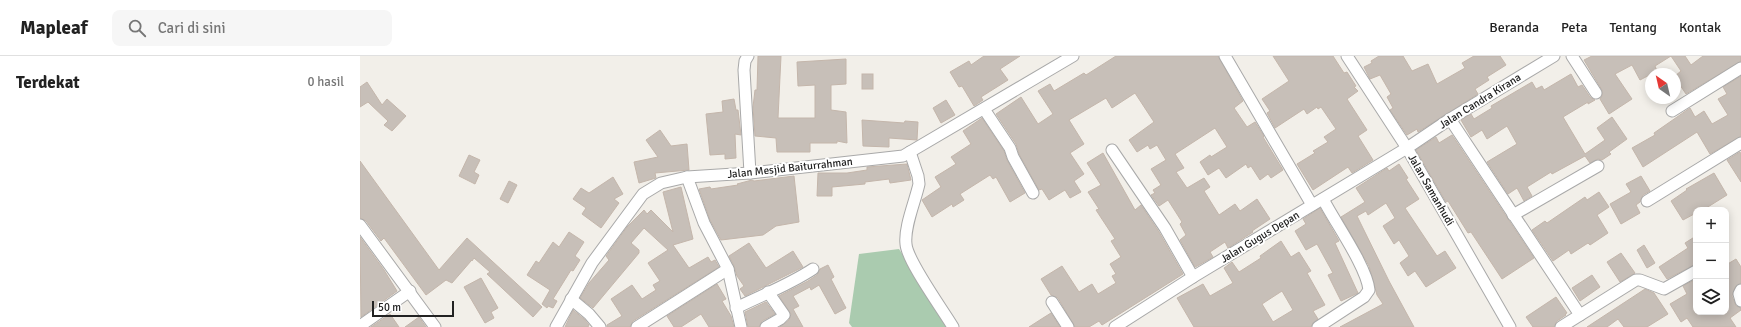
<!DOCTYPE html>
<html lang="id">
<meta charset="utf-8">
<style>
body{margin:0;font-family:Signika,sans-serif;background:#f6f6f6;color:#222}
.controls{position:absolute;right:12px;bottom:12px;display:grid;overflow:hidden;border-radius:8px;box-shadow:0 2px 10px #0003}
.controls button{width:36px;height:36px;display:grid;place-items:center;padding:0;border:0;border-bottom:1px solid #e0e0e0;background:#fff;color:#222;font:20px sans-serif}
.compass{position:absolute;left:1285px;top:12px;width:36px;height:36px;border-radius:50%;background:#fff;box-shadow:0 2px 10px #0003;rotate:326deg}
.scale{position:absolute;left:12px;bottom:10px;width:82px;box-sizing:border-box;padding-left:4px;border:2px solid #222;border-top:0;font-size:11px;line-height:14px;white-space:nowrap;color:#222;-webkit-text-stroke:3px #fff;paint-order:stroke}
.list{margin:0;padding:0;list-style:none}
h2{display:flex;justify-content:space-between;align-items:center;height:52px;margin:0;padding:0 16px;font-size:17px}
h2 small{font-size:13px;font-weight:400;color:#767676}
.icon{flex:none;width:22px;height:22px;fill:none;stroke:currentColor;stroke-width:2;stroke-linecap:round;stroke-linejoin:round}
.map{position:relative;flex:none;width:1381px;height:271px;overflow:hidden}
header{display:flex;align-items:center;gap:24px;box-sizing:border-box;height:56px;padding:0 20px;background:#fff;border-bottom:1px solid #e0e0e0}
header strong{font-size:19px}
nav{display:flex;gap:22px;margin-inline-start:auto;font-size:14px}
.search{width:280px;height:36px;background:#f6f6f6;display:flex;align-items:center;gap:10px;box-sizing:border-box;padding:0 14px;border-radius:8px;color:#767676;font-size:15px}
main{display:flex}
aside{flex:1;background:#fff}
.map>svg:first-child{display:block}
.cemetery{fill:#aacbaf}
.building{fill:#c7bfb8;stroke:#c4b6ab;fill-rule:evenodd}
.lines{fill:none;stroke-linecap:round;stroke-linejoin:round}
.minor-casing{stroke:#a9a9a9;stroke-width:13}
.minor{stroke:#fff;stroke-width:11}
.labels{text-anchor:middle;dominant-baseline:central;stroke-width:4;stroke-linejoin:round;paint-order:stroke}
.street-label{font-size:11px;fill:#222;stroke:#fff}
</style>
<header>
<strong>Mapleaf</strong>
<div class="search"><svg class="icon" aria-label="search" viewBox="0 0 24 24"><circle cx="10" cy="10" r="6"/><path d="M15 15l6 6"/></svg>Cari di sini</div>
<nav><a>Beranda</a><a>Peta</a><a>Tentang</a><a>Kontak</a></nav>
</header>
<main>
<aside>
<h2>Terdekat<small>0 hasil</small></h2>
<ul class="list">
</ul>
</aside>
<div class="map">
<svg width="1381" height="271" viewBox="0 0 1381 271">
<rect width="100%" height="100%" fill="#f2efe9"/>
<path class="cemetery" d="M539,193L590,271H492L489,267L499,198Z"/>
<g class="building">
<path d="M398,0H421L418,62H455V29L438,30L437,6L486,3V28L471,29V54L486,56L487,87L477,85V87H450V96H417L416,82L395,80L393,51L395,34H397Z"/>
<path d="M624,0H660L640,13L648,24L621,41L623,44L614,50L602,30L599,31L590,16L609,5L611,9Z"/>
<path d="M756,0H858L883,45L874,52L887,71L895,66L904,80L903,81L923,114L911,122L908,118L900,124L891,110L888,112L886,108L866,122L859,112L848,119L840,106L850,99L851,101L867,91L855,72L815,98L824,112L816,116L827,132L844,122L850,131L844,135L859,159L875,148L880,155L897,143L910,163L892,175L893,176L868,192L865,186L850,196L853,201L839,209L835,211L820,184L826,179L820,168L822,166L808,144L799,150L791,139L795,137L793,134L801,129L791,113L806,104L797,89L790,93L788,89L777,96L769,84L794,66L775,37L752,52L746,42L709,64L724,88L710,97L724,118L714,125L721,136L710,142L705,134L689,144L682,133L679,134L659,98L656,88L636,58L661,41L678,68L693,58L678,35L690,28L694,35L724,17L726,19Z"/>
<path d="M913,0H973L984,17L987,16L996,30L994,31L998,35L987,43L1007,74L998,80L1013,104L992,117L988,111L953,134L937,108L955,97L953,95L968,86L964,81L976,73L961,51L958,53L957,51L947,58L944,53L915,72L907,57L910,55L902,43L929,25Z"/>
<path d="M1019,0H1043L1052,15L1068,8L1077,28L1105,12L1102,7L1114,0H1140L1146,9L1127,21L1129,24L1115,33L1118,38L1058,76L1057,73L1047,79L1030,54L1033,52L1027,41L1031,38L1020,19L1010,23L1004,11L1012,7L1011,5Z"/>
<path d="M1232,0H1325L1331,9L1343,0H1381V5L1326,38L1316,23H1317L1315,20L1321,15L1311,0L1295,10L1297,15L1280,24L1272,9L1255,18L1272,43L1249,58L1240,43L1242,40V34L1224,4Z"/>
<rect x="502" y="18" width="11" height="15"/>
<path d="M1211,18L1218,31L1222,29L1230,41L1235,44L1228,48V46L1203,61L1225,98L1245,84L1237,72L1252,61L1267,83L1249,96L1251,98L1242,104L1238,103L1230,107L1225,100L1192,118L1191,116L1167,131L1172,140L1164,145L1157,132L1148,138L1127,106L1157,88L1147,70L1127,83L1122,74L1111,81L1101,64L1111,58L1114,63L1132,52L1131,50L1172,26L1176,33L1182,30L1184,34Z"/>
<path d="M1381,20V80L1350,98L1337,76L1283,111L1272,92L1295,79L1294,77L1330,52L1335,61L1344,55L1352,68L1368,59L1358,43L1367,38L1363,31Z"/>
<path d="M7,26L22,49L27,43L46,60L32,75L24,69L28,65L8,46L0,51V31Z"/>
<path d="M374,43L376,54H378L381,79L375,78L376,102L365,103V98L350,99L346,58L363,56L362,45Z"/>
<path d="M586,44L595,59L581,67L573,52Z"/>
<path d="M622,62L644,95L647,104L665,137L650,146L636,121L633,123L630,119L600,138L604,144L593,151L592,148L572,161L562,144L581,131L575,121L596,108L591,101L611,88L603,75Z"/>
<path d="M502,64L544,67L545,65L558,66L557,84L529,82V91L503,90Z"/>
<path d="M300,74L311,90L327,88L329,114L295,117L296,122L279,127L274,106L298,101L286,84Z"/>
<path d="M1092,79L1174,202L1142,223L1111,176L1108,177L1088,145L1086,146L1056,94L1076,81L1079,87Z"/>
<path d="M1380,96L1381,98V126L1367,104Z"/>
<path d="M743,97L775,154L781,149L799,176L823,218L742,269L739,265L729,271H715L698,242L691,239L681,223L702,210L719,236L732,228L738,238L756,227L752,220L756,218L750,208L761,201L751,185L755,183L736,154L739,153L728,136L741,129L727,107Z"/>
<path d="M109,99L120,104L114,116L119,119L115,128L99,120Z"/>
<path d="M0,105L79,214L107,182L182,251L173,261L127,218L130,216L114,202L112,205L111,204V205L92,227L86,224L66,239L24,182L21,185L6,165L0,162Z"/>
<path d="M547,108L551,124L530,127L529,123L505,126V128L472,131V140H457L458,117H487L507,114V111Z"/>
<path d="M1039,108L1048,122L1046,123L1059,143L1045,152L1077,200L1085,195L1096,212L1066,231L1055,215L1048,220L1040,207L1049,200L1039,184L1034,188L1023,170L1035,162L1026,147L1008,159L1006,155L997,160L1029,225L1054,271H980L1023,248L1017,239L1009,210L981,161L1005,146L996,132L1027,112L1029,115Z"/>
<path d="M1354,117L1367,139L1343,154H1336V157L1323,164L1311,145L1327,134L1326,133Z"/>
<path d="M434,120L439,166L416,170L403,179L361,184L350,164L339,133L350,131L351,133L378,129L377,128L392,124L394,125Z"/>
<path d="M1281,120L1290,135L1283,139L1280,146L1276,149L1280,157L1261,168L1250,148L1271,136L1266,128Z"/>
<path d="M253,121L263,138L254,143L259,147L241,172L222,158L226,152L213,143L221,132L229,137Z"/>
<path d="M149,125L157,129L148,147L140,143Z"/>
<path d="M321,131L333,183L313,189L329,212L348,201L351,206L355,204L359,211L273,265L270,271H247V269L262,260L251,243L272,229L282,243L296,234L293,229L300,225L288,207L308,194L284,172L271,187L279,194V197L233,252L220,242L229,227L249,204L246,200L267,171L284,154L287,158L291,154L313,176L303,136Z"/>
<path d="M1239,136L1249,151L1237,159L1248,177L1230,189L1228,187L1211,198L1209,194L1193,205L1172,174L1185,165L1187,167L1225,141L1227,144Z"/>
<path d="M960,152L979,185L975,187L998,237L981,245L968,219L973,217L957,188L946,194L935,175L946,168L943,163Z"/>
<path d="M209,176L224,186L215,200L220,204L213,215L211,214L193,243L197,245L193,252L188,250L187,252L182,248L190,234L167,219L176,205L179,207L193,186L199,191Z"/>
<path d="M1336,180V208L1307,223L1299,211L1328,192L1325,187Z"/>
<path d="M0,181L24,214L37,235L1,261Z"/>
<path d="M921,185L931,201L939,196L951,215L947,217L965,249L953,255L958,263L952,268L951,271H834L817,242L843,228L850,240L873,227L864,212L872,206L879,216L901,202L900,200ZM922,235L933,254L913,266L902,248Z"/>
<path d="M389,187L406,212L433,195L443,211L385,240L380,233L384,230L377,220L374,210L369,200Z"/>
<path d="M1284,189L1295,207L1287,212L1277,194Z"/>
<path d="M1261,197L1275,217L1260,226L1247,206Z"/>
<path d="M1376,203L1381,211V227L1375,231L1372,240L1376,250L1381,252V254L1370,262L1376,271H1333L1327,262L1321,266L1310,248L1327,238L1323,230L1336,223V256H1366V209Z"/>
<path d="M468,209L474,221L471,223L486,252L475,258L459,229L451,234L450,231L433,240L439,250L433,253L443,271H420L429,264L431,258L419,240L448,225L457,219L460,213Z"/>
<path d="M1232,219L1240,231L1220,245L1212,232Z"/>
<path d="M121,222L138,252L131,256L134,262L125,267L104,231Z"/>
<path d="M357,228L366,243L362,245L371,260L374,271H349L341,258L321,271H314L307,260Z"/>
<path d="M1285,233L1294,237L1308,258L1287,271H1264L1258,263L1247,271H1227Z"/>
<path d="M1196,241L1207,257L1205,258L1206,259L1197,265L1194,271H1173L1166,261Z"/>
<path d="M406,246L415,258L402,265L399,271H388L385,256Z"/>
<path d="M213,254L224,263L229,269L228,271H205Z"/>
<path d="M691,257L700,271H669L683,262Z"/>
<path d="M30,258L39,271H11Z"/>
<path d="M59,261L66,271H45Z"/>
</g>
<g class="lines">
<defs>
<g id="minor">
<path d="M388,0L385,5L384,14L390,117"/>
<path d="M865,0L952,149"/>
<path d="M987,0L1047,92L1150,271"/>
<path d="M1212,0L1236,37"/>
<path d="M624,53L650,92L653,101L673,137"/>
<path d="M1312,55L1381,12"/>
<path d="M1090,63L1220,259"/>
<path d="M752,94L805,172L833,221"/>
<path d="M550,96L558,120L559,128C555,146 544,171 546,188C547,205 583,254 593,271"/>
<path d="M327,121L344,167L368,213L381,271"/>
<path d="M1287,145L1381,87"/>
<path d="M1153,159L1238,110"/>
<path d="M0,169L75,271"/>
<path d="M1381,234L1379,238L1381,245"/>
<path d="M211,243L229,258L240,271"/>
<path d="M692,246L708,271"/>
<path d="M376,252C402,239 429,229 453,213"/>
<path d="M0,270L50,235"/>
<path d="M196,271L232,207L283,138L301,127L327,121L390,117L543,100L713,0"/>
<path d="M277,271L368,213"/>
<path d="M406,271L420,263L424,259L408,236"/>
<path d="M755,271L833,221L1047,92L1090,63L1194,0"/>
<path d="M958,271L1004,241L1009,234C1007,211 974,165 963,143"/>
<path d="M1201,271L1276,224H1280L1304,233L1336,215"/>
</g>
</defs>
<use href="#minor" class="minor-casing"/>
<use href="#minor" class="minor"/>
</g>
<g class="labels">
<g class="street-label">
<text transform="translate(1120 45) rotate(-32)">Jalan Candra Kirana</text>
<text transform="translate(430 112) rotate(-6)">Jalan Mesjid Baiturrahman</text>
<text transform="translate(1071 134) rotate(60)">Jalan Samanhudi</text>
<text transform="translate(900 181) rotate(-31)">Jalan Gugus Depan</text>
</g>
</g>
</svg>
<div class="controls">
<button>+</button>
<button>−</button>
<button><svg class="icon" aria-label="layers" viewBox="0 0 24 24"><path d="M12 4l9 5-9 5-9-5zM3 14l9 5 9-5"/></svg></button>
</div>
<svg class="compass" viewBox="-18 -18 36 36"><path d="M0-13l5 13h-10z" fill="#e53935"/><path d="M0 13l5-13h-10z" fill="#767676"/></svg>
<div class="scale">50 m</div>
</div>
</main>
